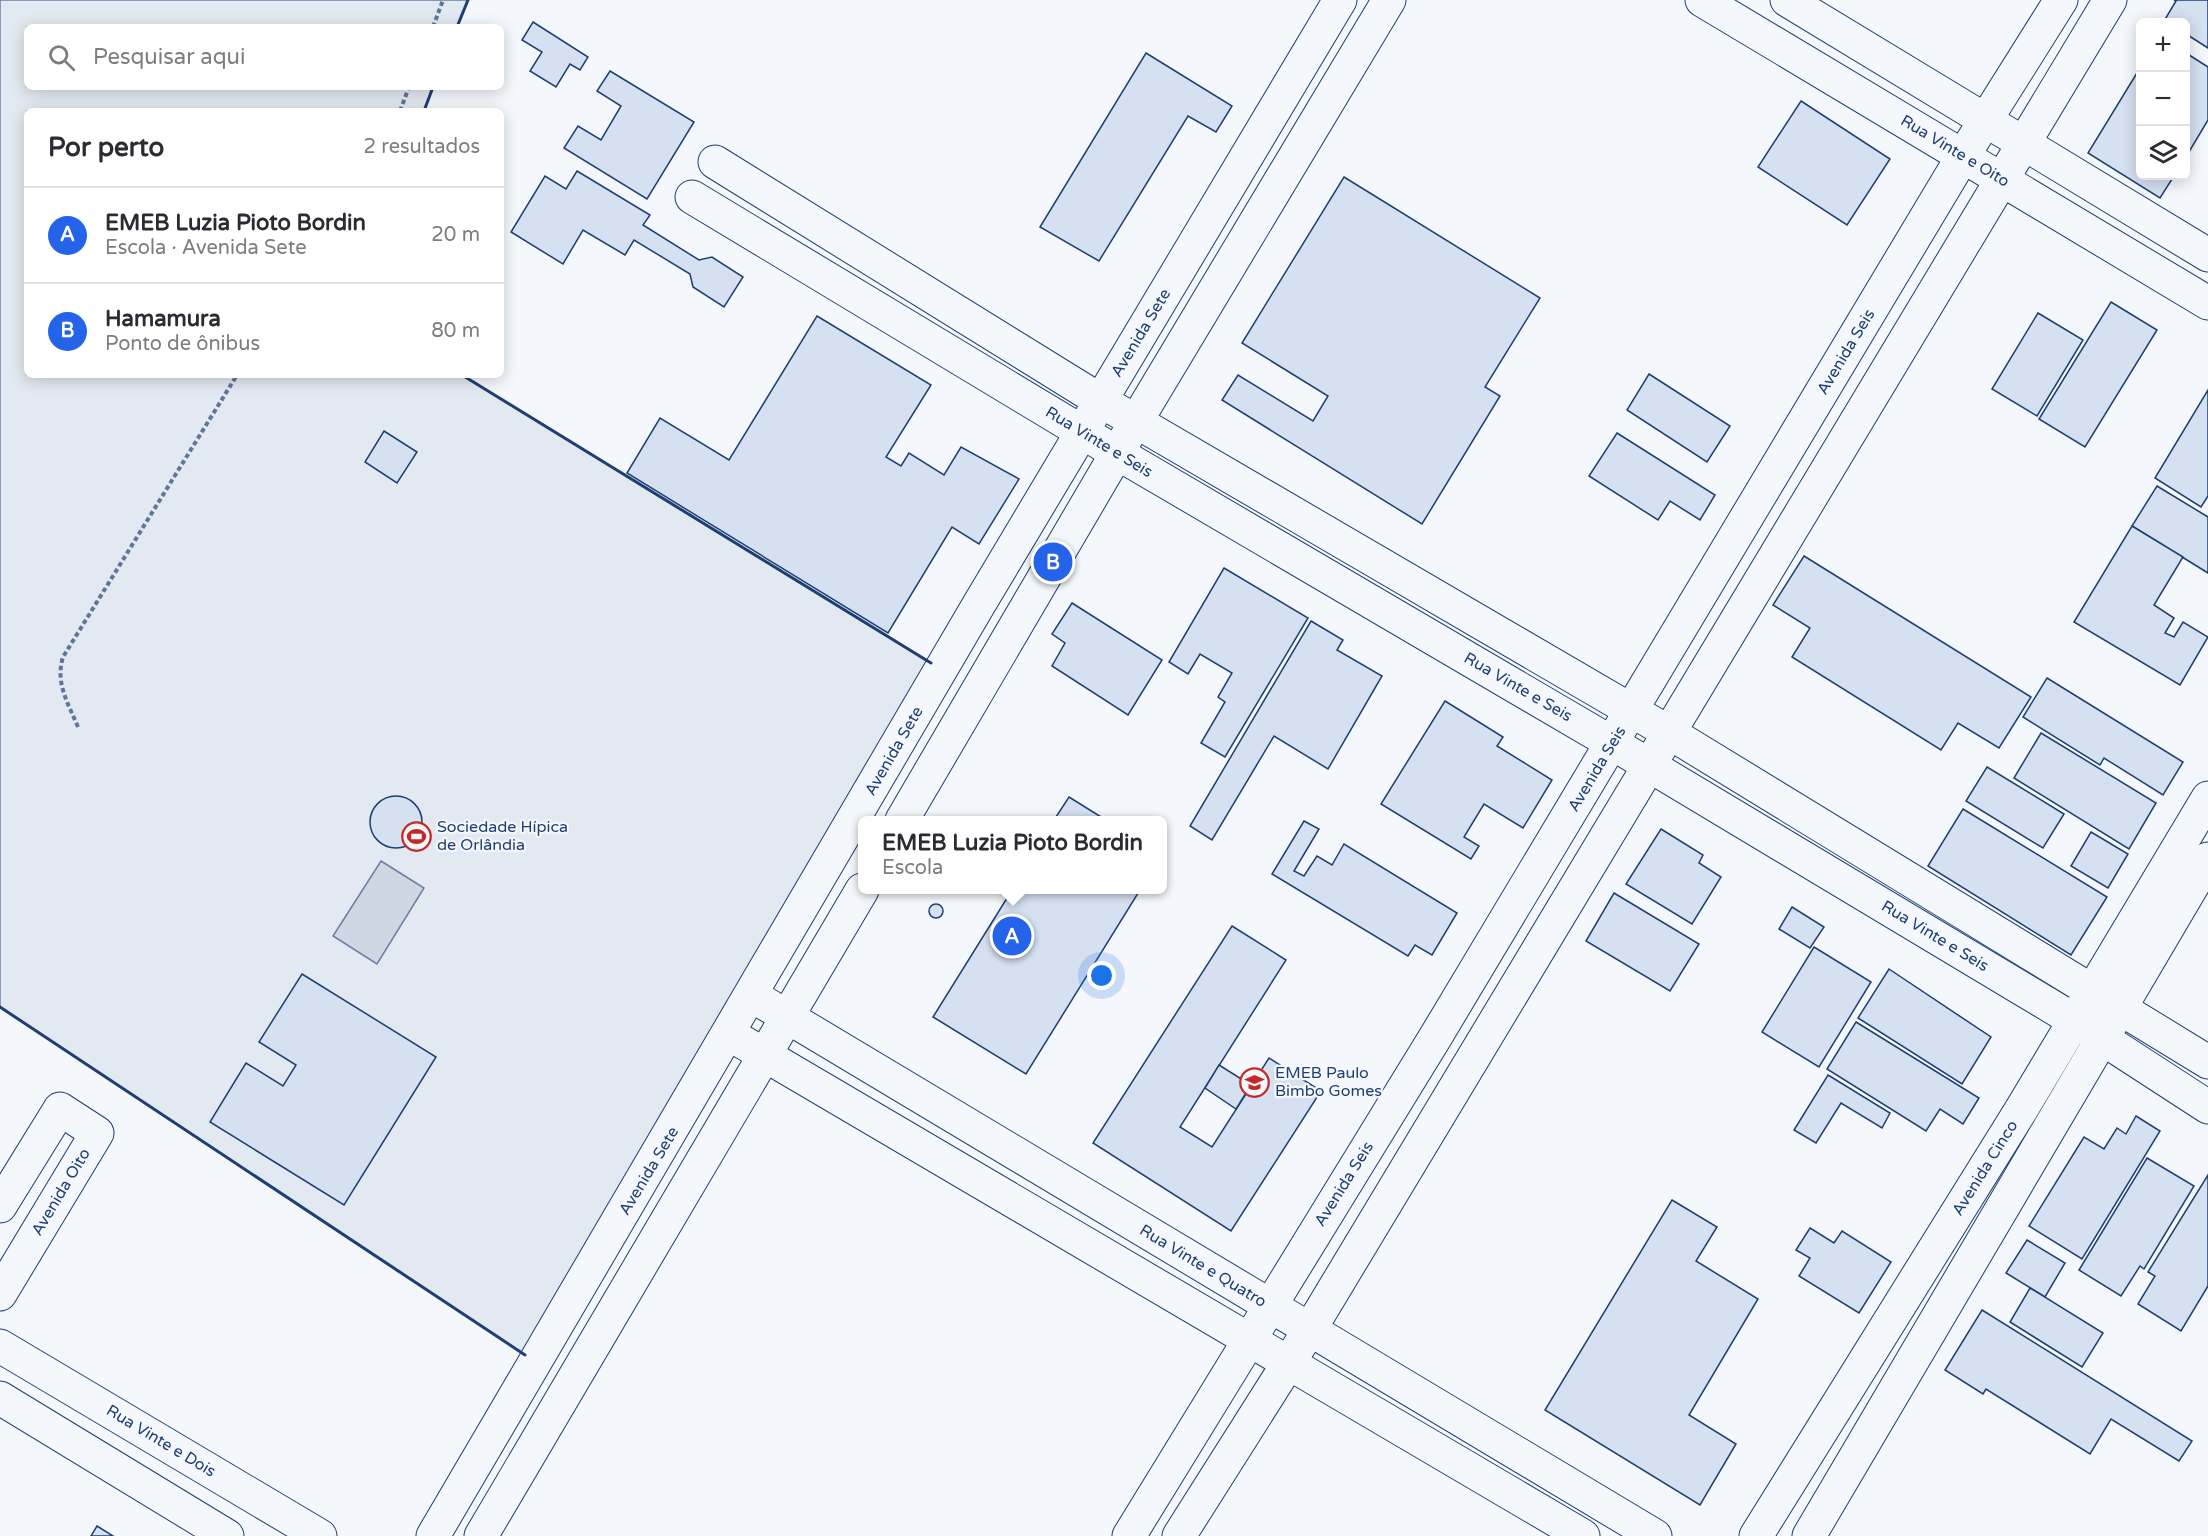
<!DOCTYPE html>
<html lang="pt">
<meta charset="utf-8">
<style>
body{margin:0;font-family:"Varela Round",sans-serif;background:#f2f2f3;color:#2b2b33}
.controls{position:absolute;right:18px;top:18px;display:grid;overflow:hidden;border-radius:9px;box-shadow:0 3px 15px #0003}
.controls button{width:54px;height:54px;display:grid;place-items:center;padding:0;border:0;border-bottom:2px solid #e1e1e2;background:#fff;color:#2b2b33;font:30px sans-serif}
.you{position:absolute;left:1102px;top:976px;width:21px;height:21px;margin:-15px;border:4px solid #fff;border-radius:50%;background:#1a73e8;box-shadow:0 0 0 9px #1a73e833}
.badge{display:grid;place-items:center;width:39px;height:39px;border-radius:50%;background:#2563eb;color:#fff;font-size:20px;font-weight:700}
.pin{position:absolute;translate:-50% -50%;border:3px solid #fff;box-shadow:0 2px 6px #0006}
.popup{position:absolute;left:858px;top:816px;width:309px;height:78px;box-sizing:border-box;display:grid;place-content:center;border-radius:9px;background:#fff;filter:drop-shadow(0 2px 4px #0005);font-size:20px;white-space:nowrap;color:#7c7c81}
.popup b{font-size:22px;color:#2b2b33}
.popup::after{content:'';position:absolute;left:50%;top:100%;margin-left:-12px;border:12px solid transparent;border-top-color:#fff}
.list{margin:0;padding:0;list-style:none}
h2{display:flex;justify-content:space-between;align-items:center;height:78px;margin:0;padding:0 24px;font-size:26px}
h2 small{font-size:20px;font-weight:400;color:#7c7c81}
.list li{display:grid;grid-template-columns:39px 1fr auto;gap:18px;align-items:center;box-sizing:border-box;height:96px;padding:0 24px;border-top:2px solid #e1e1e2}
.list b{display:block;font-size:22px;white-space:nowrap}
.list p{margin:0;font-size:20px;white-space:nowrap;color:#7c7c81}
.list em{font-size:20px;font-style:normal;color:#7c7c81}
.icon{flex:none;width:33px;height:33px;fill:none;stroke:currentColor;stroke-width:2;stroke-linecap:round;stroke-linejoin:round}
.map{position:relative;flex:none;width:2208px;height:1536px;overflow:hidden}
.search{position:absolute;background:#fff;box-shadow:0 3px 15px #0003;left:24px;top:24px;width:480px;height:66px;display:flex;align-items:center;gap:15px;box-sizing:border-box;padding:0 21px;border-radius:9px;color:#7c7c81;font-size:22px}
.panel{position:absolute;background:#fff;box-shadow:0 3px 15px #0003;left:24px;top:108px;width:480px;height:270px;border-radius:9px}
.map>svg:first-child{display:block}
.green{fill:#e3e9f0;stroke:#687fa3;stroke-width:1.5}
.water{fill:#cfd7e4;stroke:#687fa3;stroke-width:1.5}
.building{fill:#d5e0f0;stroke:#1d3f73;stroke-width:1.5}
.lines{fill:none;stroke-linecap:round;stroke-linejoin:round}
.street-casing{stroke:#1d3f73;stroke-width:35}
.secondary-casing{stroke:#1d3f73;stroke-width:35}
.path{stroke:#5e769c;stroke-width:4;stroke-dasharray:4.5 3;stroke-linecap:butt}
.street{stroke:#f4f7fb;stroke-width:33}
.secondary{stroke:#f4f7fb;stroke-width:33}
.wall{stroke:#1d3f73;stroke-width:3}
.labels{text-anchor:middle;dominant-baseline:central;stroke-width:4.5;stroke-linejoin:round;paint-order:stroke}
.street-label{font-size:16px;fill:#1d3f73;stroke:#f4f7fb}
.poi-label{font-size:16px;fill:#1d3f73;stroke:#f4f7fb;text-anchor:start}
</style>
<div class="map">
<svg width="2208" height="1536" viewBox="0 0 2208 1536">
<rect width="100%" height="100%" fill="#f4f7fb"/>
<path class="green" d="M0,0H468L457,27H27V87H433L424,111H27V375H462L932,664L526,1355L0,1007Z"/>
<path class="water" d="M381,861L424,888L377,964L333,936Z"/>
<g class="building">
<path d="M2174,0H2208V48L2186,34V22L2164,21L2176,1Z"/>
<path d="M533,22L588,57L580,70L570,64L556,87L530,71L542,52L522,40Z"/>
<path d="M1146,53L1232,106L1216,132L1188,116L1099,261L1040,227Z"/>
<path d="M2186,53L2208,67V120L2186,157Z"/>
<path d="M2140,68V176H2174L2160,198L2088,153Z"/>
<path d="M610,71L694,122L647,199L564,148L578,126L601,140L621,106L597,91Z"/>
<path d="M1801,101L1890,159L1847,225L1758,167Z"/>
<path d="M577,171L650,215L643,225L699,260L712,257L743,277L724,307L693,287L690,274L634,240L625,255L583,230L563,264L511,232L545,176L566,189Z"/>
<path d="M1344,177L1540,298L1485,387L1500,396L1422,524L1222,400L1238,375L1313,421L1328,396L1242,343Z"/>
<path d="M2111,302L2157,330L2085,447L2039,419Z"/>
<path d="M2038,313L2083,340L2037,416L1992,389Z"/>
<path d="M817,316L931,385L886,457L901,466L909,453L944,475L961,447L1019,479L979,544L952,527L888,633L627,473L660,418L729,460Z"/>
<path d="M1649,374L1730,426L1707,462L1627,410Z"/>
<path d="M2208,390V496L2201,507L2155,478Z"/>
<path d="M384,431L417,452L397,483L365,462Z"/>
<path d="M1617,433L1715,495L1700,520L1670,501L1658,520L1589,476Z"/>
<path d="M2157,486L2208,517V573L2132,526Z"/>
<path d="M2132,526L2183,557L2154,605L2174,618L2165,633L2174,637L2183,622L2208,637L2180,685L2074,622Z"/>
<path d="M1804,556L2031,697L1999,748L1958,723L1941,750L1792,657L1810,628L1773,605Z"/>
<path d="M1224,568L1308,618L1225,757L1201,743L1225,702L1218,697L1232,673L1200,654L1188,674L1169,662Z"/>
<path d="M1072,603L1162,660L1128,715L1052,666L1065,643L1052,634Z"/>
<path d="M1311,621L1343,640L1337,650L1382,676L1328,769L1274,736L1212,840L1190,826Z"/>
<path d="M2047,678L2183,762L2163,795L2104,758L2100,765L2023,717Z"/>
<path d="M1445,701L1503,737L1497,746L1552,780L1523,828L1484,804L1464,837L1479,846L1471,859L1381,804Z"/>
<path d="M2041,733L2156,803L2129,849L2014,778Z"/>
<path d="M1987,767L2064,814L2043,848L1966,801Z"/>
<circle cx="396" cy="822" r="26"/>
<path d="M1069,797L1106,820H1054Z"/>
<path d="M1963,809L2107,897L2071,955L1928,866Z"/>
<path d="M1304,821L1319,829L1294,871L1304,876L1317,856L1332,865L1344,844L1457,913L1432,955L1415,945L1408,956L1272,874Z"/>
<path d="M1661,829L1703,855L1699,863L1721,877L1692,924L1626,884Z"/>
<path d="M2091,832L2128,854L2108,888L2071,866Z"/>
<path d="M1012,890H1140L1026,1074L933,1017Z"/>
<path d="M1614,893L1699,944L1670,991L1586,941Z"/>
<circle cx="936" cy="911" r="7"/>
<path d="M1792,907L1824,927L1810,948L1779,929Z"/>
<path d="M1232,926L1286,960L1180,1127L1212,1147L1269,1058L1321,1091L1231,1231L1093,1143Z"/>
<path d="M1814,947L1871,982L1819,1067L1762,1032Z"/>
<path d="M1889,969L1991,1037L1962,1084L1858,1018Z"/>
<path d="M302,974L436,1057L344,1205L210,1122L246,1063L283,1086L296,1065L259,1042Z"/>
<path d="M1856,1022L1979,1098L1963,1124L1940,1109L1926,1131L1827,1069Z"/>
<path d="M1219,1065L1251,1085L1236,1109L1205,1088Z"/>
<path d="M1828,1075L1890,1113L1882,1128L1841,1103L1816,1143L1794,1130Z"/>
<path d="M2136,1116L2160,1131L2082,1259L2029,1226L2084,1137L2104,1149L2117,1128L2126,1134Z"/>
<path d="M2147,1158L2194,1186L2144,1269L2140,1266L2121,1296L2079,1270Z"/>
<path d="M2208,1175V1286L2181,1331L2138,1304L2155,1276L2148,1272Z"/>
<path d="M1672,1200L1717,1227L1696,1261L1758,1299L1689,1415L1736,1444L1700,1505L1545,1410Z"/>
<path d="M1810,1228L1834,1243L1842,1231L1891,1262L1859,1313L1799,1276L1810,1258L1796,1250Z"/>
<path d="M2027,1240L2065,1263L2045,1297L2006,1273Z"/>
<path d="M2030,1288L2103,1333L2082,1367L2010,1322Z"/>
<path d="M1982,1310L2192,1441L2179,1461L2111,1419L2090,1454L1986,1389L1983,1394L1945,1370Z"/>
<path d="M97,1526L113,1536H91Z"/>
</g>
<g class="lines">
<defs>
<g id="street">
<path d="M1702,0L2208,303"/>
<path d="M1787,0L2208,255"/>
<path d="M715,162L1101,401L1670,733L2208,1062"/>
<path d="M692,197L1117,453L1612,743L2074,1020L2208,1107"/>
<path d="M751,995L1655,1536"/>
<path d="M729,1034L1583,1536"/>
<path d="M0,1206L60,1109L97,1133L0,1294"/>
<path d="M0,1346L320,1536"/>
<path d="M0,1398L227,1536"/>
<path d="M1129,1536L1436,1036L1963,156L2061,0"/>
<path d="M1179,1536L1310,1329L2110,0"/>
<path d="M1756,1536L2021,1110L2208,798"/>
<path d="M1809,1536L2208,859"/>
</g>
<g id="secondary">
<path d="M902,820L1117,453L1389,0"/>
<path d="M433,1536L978,606L1340,0"/>
<path d="M481,1536L862,890"/>
</g>
</defs>
<use href="#street" class="street-casing"/>
<use href="#secondary" class="secondary-casing"/>
<g class="path">
<path d="M433,27L443,0"/>
<path d="M400,111L409,87"/>
<path d="M78,727C68,703 55,683 63,657L237,375"/>
</g>
<use href="#street" class="street"/>
<use href="#secondary" class="secondary"/>
<g class="wall">
<path d="M457,27L468,0"/>
<path d="M424,111L433,87"/>
<path d="M462,375L931,663"/>
<path d="M0,1007L525,1355"/>
</g>
</g>
<defs>
<symbol id="stadium-ring" viewBox="-11 -11 22 22"><circle r="9.5" fill="#f4f7fb" stroke="#c62828" stroke-width="1.5"/><path d="M0-5a6.5 5 0 1 0 0 10a6.5 5 0 1 0 0-10ZM-3.5-1.8h7v3.6h-7Z" fill="#c62828"/></symbol>
<symbol id="school-ring" viewBox="-11 -11 22 22"><circle r="9.5" fill="#f4f7fb" stroke="#c62828" stroke-width="1.5"/><path d="M0-5L7-2L0 1L-7-2ZM-4 1L0 2.5L4 1V4Q0 6-4 4Z" fill="#c62828"/></symbol>
</defs>
<g fill-rule="evenodd">
<use href="#stadium-ring" x="400" y="820" width="33" height="33"/>
<use href="#school-ring" x="1238" y="1066" width="33" height="33"/>
</g>
<g class="labels">
<g class="street-label">
<text transform="translate(1955 151) rotate(31)">Rua Vinte e Oito</text>
<text transform="translate(1141 333) rotate(-59)">Avenida Sete</text>
<text transform="translate(1846 352) rotate(-59)">Avenida Seis</text>
<text transform="translate(1099 442) rotate(31)">Rua Vinte e Seis</text>
<text transform="translate(1518 687) rotate(30)">Rua Vinte e Seis</text>
<text transform="translate(894 751) rotate(-60)">Avenida Sete</text>
<text transform="translate(1597 769) rotate(-59)">Avenida Seis</text>
<text transform="translate(1935 936) rotate(31)">Rua Vinte e Seis</text>
<text transform="translate(1985 1168) rotate(-58)">Avenida Cinco</text>
<text transform="translate(649 1171) rotate(-59)">Avenida Sete</text>
<text transform="translate(1344 1184) rotate(-58)">Avenida Seis</text>
<text transform="translate(61 1192) rotate(-59)">Avenida Oito</text>
<text transform="translate(1203 1266) rotate(31)">Rua Vinte e Quatro</text>
<text transform="translate(161 1441) rotate(31)">Rua Vinte e Dois</text>
</g>
<g class="poi-label">
<text x="437" y="827">Sociedade Hípica<tspan x="437" dy="18">de Orlândia</tspan></text>
<text x="1275" y="1073">EMEB Paulo<tspan x="1275" dy="18">Bimbo Gomes</tspan></text>
</g>
</g>
</svg>
<div class="controls">
<button>+</button>
<button>−</button>
<button><svg class="icon" aria-label="layers" viewBox="0 0 24 24"><path d="M12 4l9 5-9 5-9-5zM3 14l9 5 9-5"/></svg></button>
</div>
<div class="you"></div>
<div class="pin badge" style="left:1012px;top:936px">A</div>
<div class="popup"><b>EMEB Luzia Pioto Bordin</b>Escola</div>
<div class="pin badge" style="left:1053px;top:562px">B</div>
<div class="search"><svg class="icon" aria-label="search" viewBox="0 0 24 24"><circle cx="10" cy="10" r="6"/><path d="M15 15l6 6"/></svg>Pesquisar aqui</div>
<section class="panel">
<h2>Por perto<small>2 resultados</small></h2>
<ul class="list">
<li><span class="badge">A</span><div><b>EMEB Luzia Pioto Bordin</b><p>Escola · Avenida Sete</p></div><em>20 m</em></li>
<li><span class="badge">B</span><div><b>Hamamura</b><p>Ponto de ônibus</p></div><em>80 m</em></li>
</ul>
</section>
</div>
